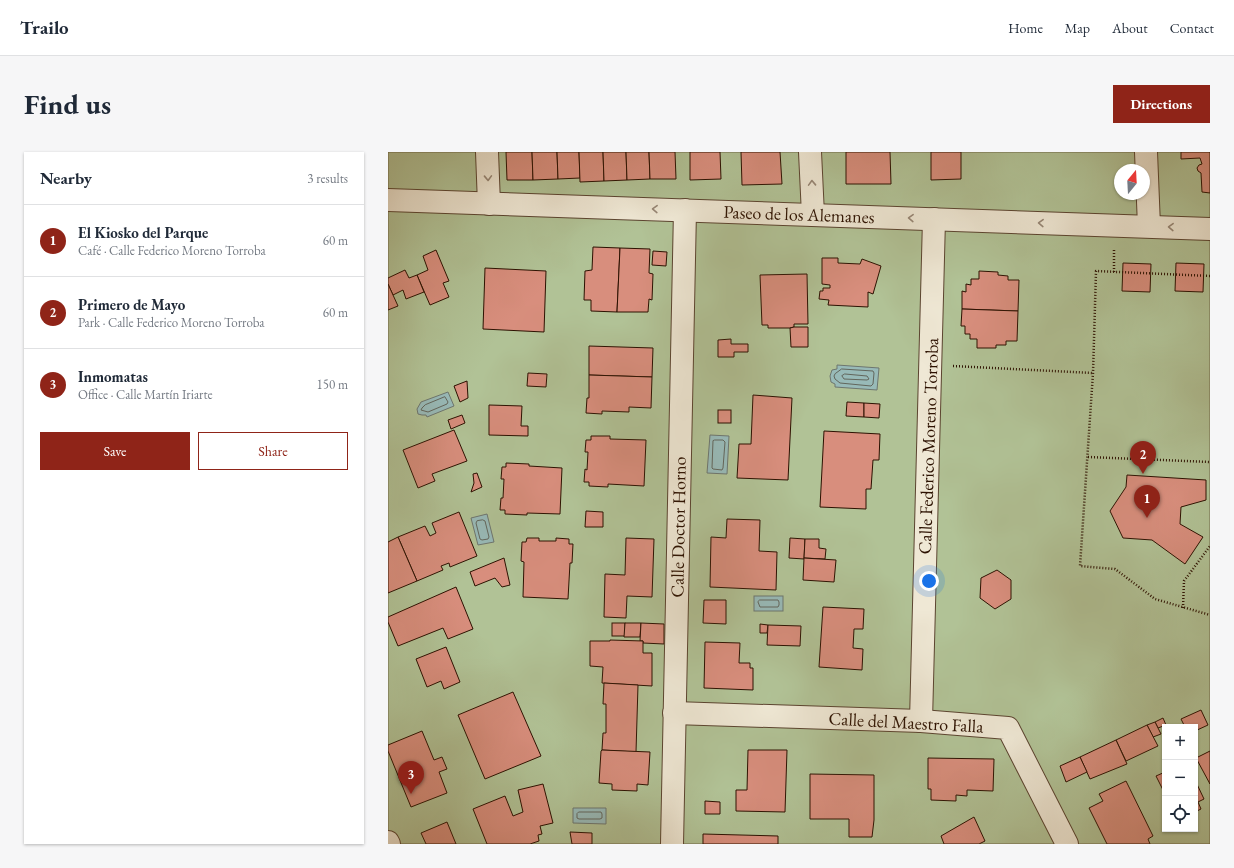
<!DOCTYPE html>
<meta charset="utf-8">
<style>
body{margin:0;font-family:"EB Garamond",serif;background:#f6f6f7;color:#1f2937}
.controls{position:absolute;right:12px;bottom:12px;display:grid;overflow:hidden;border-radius:0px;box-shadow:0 1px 3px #0004}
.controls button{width:36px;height:36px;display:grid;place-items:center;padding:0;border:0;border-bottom:1px solid #e0e1e3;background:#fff;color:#1f2937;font:20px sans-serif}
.compass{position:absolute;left:726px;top:12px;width:36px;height:36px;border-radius:50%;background:#fff;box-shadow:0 1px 3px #0004;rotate:18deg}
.you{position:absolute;left:541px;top:429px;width:14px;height:14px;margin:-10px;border:3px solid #fff;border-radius:50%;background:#1a73e8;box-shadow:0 0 0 6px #1a73e833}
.badge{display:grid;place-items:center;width:26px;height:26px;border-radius:50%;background:#8f2418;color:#fff;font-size:13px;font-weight:700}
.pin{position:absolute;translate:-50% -33px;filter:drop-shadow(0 1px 2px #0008)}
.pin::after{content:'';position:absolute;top:21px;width:14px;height:12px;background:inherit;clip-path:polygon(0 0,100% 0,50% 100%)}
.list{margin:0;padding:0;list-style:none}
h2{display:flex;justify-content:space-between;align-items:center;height:52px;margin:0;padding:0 16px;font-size:17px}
h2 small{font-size:13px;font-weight:400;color:#747a83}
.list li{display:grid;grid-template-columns:26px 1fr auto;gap:12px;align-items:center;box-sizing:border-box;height:72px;padding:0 16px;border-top:1px solid #e0e1e3}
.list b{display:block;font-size:15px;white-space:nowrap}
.list p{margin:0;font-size:13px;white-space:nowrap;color:#747a83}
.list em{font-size:13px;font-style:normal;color:#747a83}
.actions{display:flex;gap:8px;padding:12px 16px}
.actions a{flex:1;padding:9px 0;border:1px solid #8f2418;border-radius:0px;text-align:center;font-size:14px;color:#8f2418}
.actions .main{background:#8f2418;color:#fff}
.icon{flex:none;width:22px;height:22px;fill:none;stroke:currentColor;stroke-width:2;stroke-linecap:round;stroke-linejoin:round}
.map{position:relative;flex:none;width:822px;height:692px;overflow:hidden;border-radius:0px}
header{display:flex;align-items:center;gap:24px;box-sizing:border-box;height:56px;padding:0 20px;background:#fff;border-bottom:1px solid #e0e1e3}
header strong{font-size:19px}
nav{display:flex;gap:22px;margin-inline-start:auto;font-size:14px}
.intro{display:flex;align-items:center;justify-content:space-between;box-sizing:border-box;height:96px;padding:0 24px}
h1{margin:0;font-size:28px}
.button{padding:10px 18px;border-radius:0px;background:#8f2418;color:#fff;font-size:14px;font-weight:700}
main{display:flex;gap:24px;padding:0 24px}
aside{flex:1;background:#fff;border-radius:0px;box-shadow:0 1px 3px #0004}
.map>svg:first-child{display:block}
.green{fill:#b1c296;stroke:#6e6a4c;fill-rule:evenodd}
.water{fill:#98bab8;stroke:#6d766f}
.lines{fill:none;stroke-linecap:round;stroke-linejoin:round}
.shore{stroke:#62665c;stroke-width:1}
.building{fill:#d88e7d;stroke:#2c1101}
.minor-casing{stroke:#5b4430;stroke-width:24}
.path{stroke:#2c1101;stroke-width:2.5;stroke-dasharray:1 2;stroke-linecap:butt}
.minor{stroke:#efe8d5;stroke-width:22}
.oneway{stroke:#978776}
.labels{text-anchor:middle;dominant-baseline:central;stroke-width:3.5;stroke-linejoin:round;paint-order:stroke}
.street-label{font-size:18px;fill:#2c1101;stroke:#efe8d5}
</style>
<header>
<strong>Trailo</strong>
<nav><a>Home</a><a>Map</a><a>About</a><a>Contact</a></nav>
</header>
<div class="intro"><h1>Find us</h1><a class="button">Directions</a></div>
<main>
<aside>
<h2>Nearby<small>3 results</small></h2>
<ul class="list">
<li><span class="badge">1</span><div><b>El Kiosko del Parque</b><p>Café · Calle Federico Moreno Torroba</p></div><em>60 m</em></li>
<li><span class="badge">2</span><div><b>Primero de Mayo</b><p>Park · Calle Federico Moreno Torroba</p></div><em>60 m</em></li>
<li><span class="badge">3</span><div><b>Inmomatas</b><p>Office · Calle Martín Iriarte</p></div><em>150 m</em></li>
</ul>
<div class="actions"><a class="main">Save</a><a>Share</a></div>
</aside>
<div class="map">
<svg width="822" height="692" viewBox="0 0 822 692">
<rect width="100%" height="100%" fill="#e7dcbf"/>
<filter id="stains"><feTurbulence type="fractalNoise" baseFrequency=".005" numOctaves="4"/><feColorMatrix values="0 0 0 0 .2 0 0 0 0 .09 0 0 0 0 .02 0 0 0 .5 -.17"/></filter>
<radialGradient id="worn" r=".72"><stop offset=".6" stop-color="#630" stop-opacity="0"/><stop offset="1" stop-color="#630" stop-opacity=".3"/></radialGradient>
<path class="green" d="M0,0H822V692H0ZM732,18H756V42H732ZM777,575H807V677H777Z"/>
<g class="water">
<path d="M449,213L491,216L489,238L447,235V232L443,230L442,224L444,218L449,217Z"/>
<path d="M60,240L66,254L39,265L38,263H34L30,262L29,257L33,250Z"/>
<path d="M322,283L341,284L339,322L319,321Z"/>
<path d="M99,362L106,390L90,393L83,366Z"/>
<rect x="366" y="444" width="29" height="15"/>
<path d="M185,656H218V672L185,671Z"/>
</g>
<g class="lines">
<g class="shore">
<path d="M454,217L485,219L486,221L485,232L483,234L452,231L447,227L446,224L447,222Z"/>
<path d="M457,222L479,224L481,227L479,228L456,227L454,224Z"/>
<path d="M57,245L60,250L59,252L40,260L33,258L34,256L37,253Z"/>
<path d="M327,288H335L337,290L335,316L334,318L325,317L324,316L325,289Z"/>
<path d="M95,368L97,369L101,385L100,387L94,388L92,387L88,371L89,369Z"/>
<path d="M372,448H390L391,450V453L390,455H372L370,450Z"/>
<path d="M191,660H213L214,662V666L212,667H191L189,666V662Z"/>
</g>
</g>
<g class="building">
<path d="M118,0H144L145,28H119Z"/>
<path d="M144,0H169L170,27L145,28Z"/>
<path d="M169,0H191L192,26L170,27Z"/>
<path d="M191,0H215L216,29L192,30Z"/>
<path d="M215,0H238L239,28L216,29Z"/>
<path d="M238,0H261L262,27L239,28Z"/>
<path d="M261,0H287L288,27H262Z"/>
<path d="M302,0H332L333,27L302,28Z"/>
<path d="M353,0H392L394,32L354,33Z"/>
<path d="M458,0H502L503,32H458Z"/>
<path d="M543,0H573V27L543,28Z"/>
<path d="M793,0H822V41L814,40L813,21L810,19L809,16L811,13L814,12L812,6L793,7Z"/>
<path d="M205,95L232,96L229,160L203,159V148H196L197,119L204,118Z"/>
<path d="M232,96L262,97L261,121L265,122L264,148L261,147L260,160H229Z"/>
<path d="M48,98L61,129L55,131L61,145L42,153L29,123L40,118L35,104Z"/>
<path d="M265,99L279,100L278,114L264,113Z"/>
<path d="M434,106H450V111L472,112L474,107L493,114L485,142L480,140V155L440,153L441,148L431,147L432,139H435V136H442V133L434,132Z"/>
<path d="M735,111L763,112L762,140L734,139Z"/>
<path d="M788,111L816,112L815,140L787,139Z"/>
<path d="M97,116L158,119L156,180L95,177Z"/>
<path d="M17,118L21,126L29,123L36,140L18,147L15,138L5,143L0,132V126Z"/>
<path d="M591,119L610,120V123L620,124V128H631L630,159L574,157V139L578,140V132L583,133V127H591Z"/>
<path d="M419,122L420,172H406V175L402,176H380V173H374L372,123Z"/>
<path d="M0,132L10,154L0,158Z"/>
<path d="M574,157L630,159L629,189H618V193H608V196H589V187H582V182H577V174H573Z"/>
<path d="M406,175H420V195H403L402,176Z"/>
<path d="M343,187V192H360V200H346V205H330V188Z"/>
<path d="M201,194L265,196L264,225L201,223Z"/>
<path d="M140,221L159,222L158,235L139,234Z"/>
<path d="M201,223L264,225L263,256L241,255V260L214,259V262L198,261L199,246H201Z"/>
<path d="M79,229L80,246L72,250L66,234Z"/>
<path d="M365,243L404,246L400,328L349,326L351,292H363Z"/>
<path d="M459,250L476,251V265L458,264Z"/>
<path d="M476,251L492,252L491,266L476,265Z"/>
<path d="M101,253L134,254L133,274H140V284L101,283Z"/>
<rect x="330" y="258" width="13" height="13"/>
<path d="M74,263L77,271L63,277L60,268Z"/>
<path d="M66,278L79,309L44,322L47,329L30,336L15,298Z"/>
<path d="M436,279L492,282L491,308H485L483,337H478V357L432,355Z"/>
<path d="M203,284H222V287L258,288L256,334L220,332V335L201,334V330H196L197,317L199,318L200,300H197L198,288H203Z"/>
<path d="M118,311L141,312V314L174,316L172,362L139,361V363L117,362V358H112L113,346H115L116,327H113L114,315H118Z"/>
<path d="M89,321L94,335L83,340L86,331L85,322Z"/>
<path d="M739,323L818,328V348L793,355L792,372L815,385L797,412L764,388L735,386L722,359L738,335Z"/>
<path d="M198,359L215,360V375H197Z"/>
<path d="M71,360L89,404L62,415L61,411L53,414L55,418L29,429L10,385L37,374L42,384L48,381L44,371Z"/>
<path d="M339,367L372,368L371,399L389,400L388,438L322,435L323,385L338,386Z"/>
<path d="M10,385L29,429L0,441V390Z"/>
<path d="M139,386H151V389H168V386L181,387V392H185L184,411H182L180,447L135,445L136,410L133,409L134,390H138Z"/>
<path d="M238,386L266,387L264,445L239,444L238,466L216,465L217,422L237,423Z"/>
<path d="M402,386L417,387L416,407L401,406Z"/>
<path d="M417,387H431V396L438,397L437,407L416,406Z"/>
<path d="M116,406L122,433L114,435L107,426L87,434L82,420Z"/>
<path d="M416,406L448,408L446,430L415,428Z"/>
<path d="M609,418L623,428V447L607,457L592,446L593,426Z"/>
<path d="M68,435L85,477L60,487L55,476L10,494L0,470V465Z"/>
<path d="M316,448H338V472L315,471Z"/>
<path d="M435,455L476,457L475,477H466L465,496L475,497L474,518L431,515Z"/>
<rect x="224" y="471" width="13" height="13"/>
<path d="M237,471H253L252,485H236Z"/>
<path d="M253,471L276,472V492L255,491V489H252Z"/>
<path d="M372,472L380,473L379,481H372Z"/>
<path d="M380,473L413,474L412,494L379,493Z"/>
<path d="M222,488L255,489V501H264V534L214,531L215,515L202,514V489H222Z"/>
<path d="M317,490L352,491L351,511H362V516H365V538L316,536Z"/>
<path d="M58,495L72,530L56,537L53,529L39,535L28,507Z"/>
<path d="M216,531L250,533L248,600L214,598L215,581H218V552H215Z"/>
<path d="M125,540L153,604L97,627L70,563Z"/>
<path d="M813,558L820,573L807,579V575H797L793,567Z"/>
<path d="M775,566L778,573L770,576L767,570Z"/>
<path d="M767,570L773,582L765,585L759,573Z"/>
<path d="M759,573L770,594L738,609L728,588Z"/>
<path d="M34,579L46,608L54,605L59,617L51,620L59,641L23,655L0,599V593Z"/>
<path d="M728,588L739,612L702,627L692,605Z"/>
<path d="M214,598L262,600L260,633L249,632V639L224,638V632L211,631L213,599Z"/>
<path d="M360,598H399L397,660L348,659V638H359Z"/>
<path d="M822,599V632L808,606Z"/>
<path d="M692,605L699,620L678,630L672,614Z"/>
<path d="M540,606L606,607L605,639L579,638V644L568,643V649L543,648V637H540Z"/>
<path d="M777,620V642L768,624Z"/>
<path d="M422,622L486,623V668L484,685H461V667H422Z"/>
<path d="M807,628L816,647L810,650L813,657L807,660Z"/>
<path d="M738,629L765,684L760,687L762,692H719L701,656L715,649L711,642Z"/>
<path d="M155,632L165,671L152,674L154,682L150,683L151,689L142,692H99L85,657L117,644L125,664L135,660L130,638Z"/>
<path d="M317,649L332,650V662H317Z"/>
<path d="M586,665L597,689L591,692H556L553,684Z"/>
<path d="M59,670L68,692H38L33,681Z"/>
<path d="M182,680L204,681V692H184Z"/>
<path d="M315,682L390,684V692H315Z"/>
</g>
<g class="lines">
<defs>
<g id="minor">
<path d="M99,0L101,52"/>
<path d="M422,0L425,63"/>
<path d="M758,0L761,74"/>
<path d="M0,48L822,77"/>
<path d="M286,561L533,569L620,576L679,692"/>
<path d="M533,569L546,67"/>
<path d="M0,690L1,692"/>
<path d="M284,692L297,58"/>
</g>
</defs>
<use href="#minor" class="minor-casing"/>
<g class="path">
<path d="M726,120V97"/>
<path d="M822,124L708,119L705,221L692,414L727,417L767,447L822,463"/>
<path d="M565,214L705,221"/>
<path d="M700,305L822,310"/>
<path d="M795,456L796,429L822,394"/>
</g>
<use href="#minor" class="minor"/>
</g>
<defs><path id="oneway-chevron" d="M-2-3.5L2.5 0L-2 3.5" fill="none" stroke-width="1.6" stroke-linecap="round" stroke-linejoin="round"/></defs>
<g class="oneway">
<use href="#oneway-chevron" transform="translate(100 26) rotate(88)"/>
<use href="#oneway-chevron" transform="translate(424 31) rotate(-92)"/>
<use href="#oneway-chevron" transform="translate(267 57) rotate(-178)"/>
<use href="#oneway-chevron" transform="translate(523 66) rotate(-178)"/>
<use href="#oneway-chevron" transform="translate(653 71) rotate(-178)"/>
<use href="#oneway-chevron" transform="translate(783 75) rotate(-178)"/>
</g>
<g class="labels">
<g class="street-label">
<text transform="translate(411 62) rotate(2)">Paseo de los Alemanes</text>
<text transform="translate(540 294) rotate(-88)">Calle Federico Moreno Torroba</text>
<text transform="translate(290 375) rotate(-89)">Calle Doctor Horno</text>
<text transform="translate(518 570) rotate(3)">Calle del Maestro Falla</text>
</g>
</g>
<rect width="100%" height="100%" filter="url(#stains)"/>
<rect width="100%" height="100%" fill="url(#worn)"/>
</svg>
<div class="controls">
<button>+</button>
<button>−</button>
<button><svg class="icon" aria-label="locate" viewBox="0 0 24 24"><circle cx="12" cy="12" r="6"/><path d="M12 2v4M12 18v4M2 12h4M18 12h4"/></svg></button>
</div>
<svg class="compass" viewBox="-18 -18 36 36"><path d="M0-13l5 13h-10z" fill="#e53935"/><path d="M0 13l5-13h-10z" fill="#747a83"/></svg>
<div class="you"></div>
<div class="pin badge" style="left:759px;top:366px">1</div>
<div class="pin badge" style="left:755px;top:322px">2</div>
<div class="pin badge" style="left:23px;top:642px">3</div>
</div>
</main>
